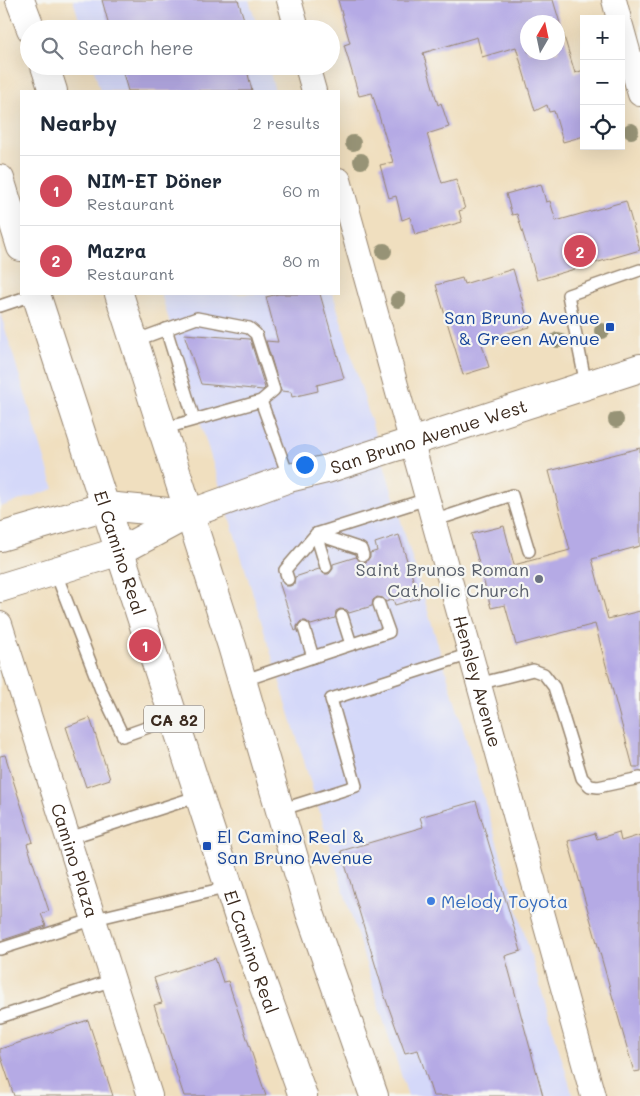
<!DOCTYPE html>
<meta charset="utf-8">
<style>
body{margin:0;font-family:Mali,sans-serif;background:#f2f2f3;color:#1f2937}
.controls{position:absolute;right:15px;top:15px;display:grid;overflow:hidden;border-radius:0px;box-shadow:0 5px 20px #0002}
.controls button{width:45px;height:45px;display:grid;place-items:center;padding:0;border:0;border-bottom:1px solid #e0e1e3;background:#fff;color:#1f2937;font:25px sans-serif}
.compass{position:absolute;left:520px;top:15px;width:45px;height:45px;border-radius:50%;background:#fff;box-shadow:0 5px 20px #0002;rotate:9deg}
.you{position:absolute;left:304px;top:464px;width:18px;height:18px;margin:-12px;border:4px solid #fff;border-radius:50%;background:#1a73e8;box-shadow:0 0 0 8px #1a73e833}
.badge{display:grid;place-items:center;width:32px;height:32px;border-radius:50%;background:#d1495b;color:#fff;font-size:16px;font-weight:700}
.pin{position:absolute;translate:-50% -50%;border:2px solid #fff;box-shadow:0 1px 5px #0006}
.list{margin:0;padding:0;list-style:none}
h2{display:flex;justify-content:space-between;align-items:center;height:65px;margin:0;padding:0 20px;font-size:21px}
h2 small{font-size:16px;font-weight:400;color:#747a83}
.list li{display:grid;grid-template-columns:32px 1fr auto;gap:15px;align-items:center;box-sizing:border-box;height:70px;padding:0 20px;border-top:1px solid #e0e1e3}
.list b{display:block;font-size:19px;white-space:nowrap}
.list p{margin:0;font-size:16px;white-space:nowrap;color:#747a83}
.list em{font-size:16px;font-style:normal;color:#747a83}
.icon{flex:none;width:28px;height:28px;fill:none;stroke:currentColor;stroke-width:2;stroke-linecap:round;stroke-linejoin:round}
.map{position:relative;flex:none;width:640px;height:1096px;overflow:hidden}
.search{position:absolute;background:#fff;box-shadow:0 5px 20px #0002;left:20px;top:20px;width:320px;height:55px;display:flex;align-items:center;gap:12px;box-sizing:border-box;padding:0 18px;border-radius:28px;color:#747a83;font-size:19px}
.panel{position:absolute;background:#fff;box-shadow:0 5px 20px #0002;left:20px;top:90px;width:320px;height:205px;border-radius:0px}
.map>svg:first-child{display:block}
.built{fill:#d4d8f9}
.building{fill:#b5aae5;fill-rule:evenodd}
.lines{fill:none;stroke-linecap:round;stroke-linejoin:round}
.lane-casing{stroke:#96846e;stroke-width:14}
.street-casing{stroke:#96846e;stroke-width:26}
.secondary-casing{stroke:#96846e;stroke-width:30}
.primary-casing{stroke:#96846e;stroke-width:30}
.lane{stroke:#fff;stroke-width:11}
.street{stroke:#fff;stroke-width:24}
.secondary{stroke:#fff;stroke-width:28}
.primary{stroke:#fff;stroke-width:28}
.tree{fill:#979376}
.transit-dot{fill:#1a4fb4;stroke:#f6f6f2;stroke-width:2}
.worship-dot{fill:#6b7280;stroke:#f6f6f2;stroke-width:2}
.shop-dot{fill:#3f7fe0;stroke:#f6f6f2;stroke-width:2}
.labels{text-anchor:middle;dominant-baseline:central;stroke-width:4.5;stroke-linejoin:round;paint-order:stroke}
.shield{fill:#f6f6f2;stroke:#73675e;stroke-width:1}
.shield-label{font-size:16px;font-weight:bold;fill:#3b2a1e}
.transit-label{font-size:18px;fill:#164399;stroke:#f6f6f2;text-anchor:end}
.street-label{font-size:18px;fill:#3b2a1e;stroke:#f6f6f2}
.worship-label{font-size:18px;fill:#5b616d;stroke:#f6f6f2;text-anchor:end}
.shop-label{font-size:18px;fill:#366cbe;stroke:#f6f6f2;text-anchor:start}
</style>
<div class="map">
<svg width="640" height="1096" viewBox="0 0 640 1096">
<rect width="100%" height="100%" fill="#f6f6f2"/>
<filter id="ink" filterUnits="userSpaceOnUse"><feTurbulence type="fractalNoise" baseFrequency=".02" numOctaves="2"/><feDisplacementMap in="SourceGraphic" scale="10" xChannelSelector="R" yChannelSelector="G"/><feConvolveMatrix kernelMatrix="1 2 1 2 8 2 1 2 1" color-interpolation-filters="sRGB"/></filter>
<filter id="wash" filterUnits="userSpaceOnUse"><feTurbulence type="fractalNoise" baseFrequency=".0096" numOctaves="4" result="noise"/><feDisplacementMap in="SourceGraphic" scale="20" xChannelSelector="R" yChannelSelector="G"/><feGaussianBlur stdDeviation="1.12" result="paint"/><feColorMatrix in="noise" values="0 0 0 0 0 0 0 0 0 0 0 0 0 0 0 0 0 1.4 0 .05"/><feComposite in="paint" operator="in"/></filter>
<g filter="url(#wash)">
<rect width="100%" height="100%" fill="#f0dfbf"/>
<g class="built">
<path d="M73,0H249L258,29H82Z"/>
<path d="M93,66H268L275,91H100Z"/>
<path d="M161,294H333L573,1096H408L382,1016Z"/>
<path d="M0,312L54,489L0,507Z"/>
</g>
<g id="blocks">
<g class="building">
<path d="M102,0H238L247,29H110Z"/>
<path d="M338,0H553L575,73L584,70V136L563,142L554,111L549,112L547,105L535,111L516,47L482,57L477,37L423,53L438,105L441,103L449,127L427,134L442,183L456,179L465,209L459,211L462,222L415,235L410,217L402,220L396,196L389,198L380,165L393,162L372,93L359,96L344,45L350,43ZM528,22H558V52H528Z"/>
<path d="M121,66H257L259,72L248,74L252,91H128Z"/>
<path d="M541,184L546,202L550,201L556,221L626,201L640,250L537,280L517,214L512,215L506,194Z"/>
<path d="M513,269L530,327L481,341L489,367L463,375L436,285L462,278L464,284Z"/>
<path d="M278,294H320L344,378L317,385L318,391L292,397L291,392L281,391L266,341L278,342L266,297Z"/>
<path d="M184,334L250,339L265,388L263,390L201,384Z"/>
<path d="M640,448V546L592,559L608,619L640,611V767H633L595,624L516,645L505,605L491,608L471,534L504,526L514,565L570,550L549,471Z"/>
<path d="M399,535L419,598L395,605L393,599L386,602L383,598L377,597L373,600L372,606L349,613L347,610L340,609L336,611L335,618L311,625L306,621H301L297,626V630L295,631L279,582L281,581L286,586H290L294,584L295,577L319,569L324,574H329L333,569V564L356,557L361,562H366L370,557V553L377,551L375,543Z"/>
<path d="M90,718L110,779L86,787L66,727Z"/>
<path d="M5,755L33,842L27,844L49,911L41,914L46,926L0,941V756Z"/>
<path d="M476,801L521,951L505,956L543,1096H433L418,1050L405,1053L385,997L341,851L423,827L420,817Z"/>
<path d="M619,832L621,841L640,835V1071L634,1072L568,841L595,833L597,839Z"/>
<path d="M215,958L223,982L228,981L266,1096H184L154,1005L162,1003L154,978Z"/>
<path d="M88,1020L113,1096H14L0,1054V1049Z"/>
</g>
</g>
</g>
<g filter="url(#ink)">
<use href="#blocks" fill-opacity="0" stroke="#96846e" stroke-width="1"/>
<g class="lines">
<defs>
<g id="lane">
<path d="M0,306L36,294"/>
<path d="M166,329L194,419"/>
<path d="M134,341L197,318L249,328L256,334L274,390L261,401L162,429"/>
<path d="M586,385L568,295L640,270"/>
<path d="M261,401L289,478"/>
<path d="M433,521L512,495L529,551"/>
<path d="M316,534L361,549L363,555"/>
<path d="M316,534L326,567"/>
<path d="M55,571L101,690L123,736L174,718"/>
<path d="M288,579L285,570L316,534L427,499"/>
<path d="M342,616L351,644"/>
<path d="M304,628L313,657L389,632L379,604"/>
<path d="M242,681L313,657"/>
<path d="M478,684L533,670L544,674L554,687L582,778L590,786L598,787L640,778"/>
<path d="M280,810L356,786L331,699L470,654"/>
<path d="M69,838L199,796"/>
<path d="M0,949L95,919L229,887"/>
<path d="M0,1017L113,980"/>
</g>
<g id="street">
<path d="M289,0L297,29"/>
<path d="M614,0L619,19"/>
<path d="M621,26L640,94"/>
<path d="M307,66L314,91"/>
<path id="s1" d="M339,180L593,1096"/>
<path id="s2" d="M0,624L150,1096"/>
</g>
<g id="secondary">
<path d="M0,537L106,506L189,514"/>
<path id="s3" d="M0,588L120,551L189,514L289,478L327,469L640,368"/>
</g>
<g id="primary">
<path d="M20,0L31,29"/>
<path d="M45,66L53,91"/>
<path d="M0,179L21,247"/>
<path id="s4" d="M36,294L239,918L303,1096"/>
<path d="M119,294L232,646L310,913L374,1096"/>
</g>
</defs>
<use href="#lane" class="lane-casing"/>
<use href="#street" class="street-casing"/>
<use href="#secondary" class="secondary-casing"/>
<use href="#primary" class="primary-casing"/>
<use href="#lane" class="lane"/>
<use href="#street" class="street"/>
<use href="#secondary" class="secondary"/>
<use href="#primary" class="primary"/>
</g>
<g class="tree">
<circle cx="631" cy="131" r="8"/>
<circle cx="353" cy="143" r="8"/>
<circle cx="361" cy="161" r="8"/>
<circle cx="384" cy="251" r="8"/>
<circle cx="398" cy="300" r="8"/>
<circle cx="602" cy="331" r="8"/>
<circle cx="558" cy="340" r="8"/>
<circle cx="616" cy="420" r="8"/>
</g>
</g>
<g class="transit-dot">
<rect x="605" y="322" width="10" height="10" rx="2.5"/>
<rect x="202" y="841" width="10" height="10" rx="2.5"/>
</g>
<circle class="worship-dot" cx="539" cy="579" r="5"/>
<circle class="shop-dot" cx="431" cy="901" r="5"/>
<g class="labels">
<rect class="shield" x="144" y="705.5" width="60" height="27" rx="4"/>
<g class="shield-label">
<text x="174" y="719">CA 82</text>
</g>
<g class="transit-label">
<text x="600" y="317">San Bruno Avenue<tspan x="600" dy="21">&amp; Green Avenue</tspan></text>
<text x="217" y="836" text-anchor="start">El Camino Real &amp;<tspan x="217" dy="21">San Bruno Avenue</tspan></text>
</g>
<g class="street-label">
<text stroke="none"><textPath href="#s3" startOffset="456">San Bruno Avenue West</textPath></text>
<text stroke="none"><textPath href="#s4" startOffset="272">El Camino Real</textPath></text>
<text stroke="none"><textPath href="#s1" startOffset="520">Hensley Avenue</textPath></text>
<text stroke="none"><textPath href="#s2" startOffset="248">Camino Plaza</textPath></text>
<text stroke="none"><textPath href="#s4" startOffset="692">El Camino Real</textPath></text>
</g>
<g class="worship-label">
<text x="529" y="569">Saint Brunos Roman<tspan x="529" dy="21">Catholic Church</tspan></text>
</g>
<g class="shop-label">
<text x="441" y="901">Melody Toyota</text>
</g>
</g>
</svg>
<div class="controls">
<button>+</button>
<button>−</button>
<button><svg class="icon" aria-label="locate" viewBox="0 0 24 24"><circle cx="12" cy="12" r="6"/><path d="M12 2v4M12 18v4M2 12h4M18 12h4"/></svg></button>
</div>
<svg class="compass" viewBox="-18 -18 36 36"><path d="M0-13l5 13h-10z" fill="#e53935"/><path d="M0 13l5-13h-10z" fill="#747a83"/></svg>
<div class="you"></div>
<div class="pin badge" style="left:145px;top:645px">1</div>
<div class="pin badge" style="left:580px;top:251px">2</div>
<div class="search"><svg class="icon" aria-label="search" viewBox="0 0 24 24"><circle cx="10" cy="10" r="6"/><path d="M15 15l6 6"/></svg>Search here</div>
<section class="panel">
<h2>Nearby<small>2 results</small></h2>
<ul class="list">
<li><span class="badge">1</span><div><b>NIM-ET Döner</b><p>Restaurant</p></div><em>60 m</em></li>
<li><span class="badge">2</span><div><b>Mazra</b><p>Restaurant</p></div><em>80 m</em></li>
</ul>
</section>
</div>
